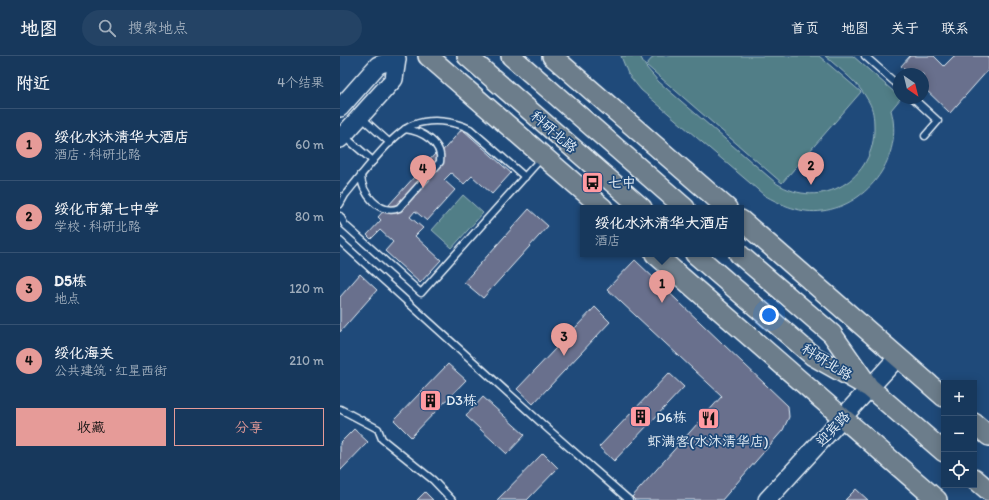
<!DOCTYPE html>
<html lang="zh">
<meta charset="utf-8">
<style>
body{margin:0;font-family:Itim,"LXGW WenKai TC",sans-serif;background:#244365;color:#f1f3f6}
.controls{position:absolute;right:12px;bottom:12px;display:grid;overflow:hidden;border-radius:0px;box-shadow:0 2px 10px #0003}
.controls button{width:36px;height:36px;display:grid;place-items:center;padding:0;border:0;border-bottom:1px solid #365272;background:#17385c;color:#f1f3f6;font:20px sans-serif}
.compass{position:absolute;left:553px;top:12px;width:36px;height:36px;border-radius:50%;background:#17385c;box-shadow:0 2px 10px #0003;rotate:145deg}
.you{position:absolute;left:429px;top:259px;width:14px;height:14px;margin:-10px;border:3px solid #fff;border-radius:50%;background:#1a73e8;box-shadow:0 0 0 6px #1a73e833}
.badge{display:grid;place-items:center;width:26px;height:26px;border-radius:50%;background:#e69b98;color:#111;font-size:13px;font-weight:700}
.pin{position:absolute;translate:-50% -33px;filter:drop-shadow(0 1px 2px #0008)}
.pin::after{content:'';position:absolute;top:21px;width:14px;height:12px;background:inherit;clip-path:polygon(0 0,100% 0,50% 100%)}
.popup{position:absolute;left:240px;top:149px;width:164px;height:52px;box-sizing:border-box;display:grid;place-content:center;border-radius:0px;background:#17385c;filter:drop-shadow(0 1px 3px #0005);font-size:13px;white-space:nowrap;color:#9eacbb}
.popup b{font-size:15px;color:#f1f3f6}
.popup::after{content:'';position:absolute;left:50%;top:100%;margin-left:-8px;border:8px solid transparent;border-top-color:#17385c}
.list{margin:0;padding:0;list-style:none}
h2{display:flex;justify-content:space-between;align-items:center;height:52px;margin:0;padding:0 16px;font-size:17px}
h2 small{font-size:13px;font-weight:400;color:#9eacbb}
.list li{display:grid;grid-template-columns:26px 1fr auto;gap:12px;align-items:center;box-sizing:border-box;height:72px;padding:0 16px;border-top:1px solid #365272}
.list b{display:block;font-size:15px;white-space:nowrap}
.list p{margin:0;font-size:13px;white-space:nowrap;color:#9eacbb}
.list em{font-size:13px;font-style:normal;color:#9eacbb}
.actions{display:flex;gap:8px;padding:12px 16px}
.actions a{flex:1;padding:9px 0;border:1px solid #e69b98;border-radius:0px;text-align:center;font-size:14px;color:#e69b98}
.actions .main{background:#e69b98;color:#111}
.icon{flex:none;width:22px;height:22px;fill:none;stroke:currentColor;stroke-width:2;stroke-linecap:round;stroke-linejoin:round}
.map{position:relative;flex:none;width:649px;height:444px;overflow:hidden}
header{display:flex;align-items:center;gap:24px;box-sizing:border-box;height:56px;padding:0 20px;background:#17385c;border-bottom:1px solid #365272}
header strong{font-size:19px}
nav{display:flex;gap:22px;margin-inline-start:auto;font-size:14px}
.search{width:280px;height:36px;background:#244365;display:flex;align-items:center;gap:10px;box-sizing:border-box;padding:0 14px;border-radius:22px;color:#9eacbb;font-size:15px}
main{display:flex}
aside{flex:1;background:#17385c}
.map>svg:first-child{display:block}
.green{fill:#517e87;stroke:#9cb8c0}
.building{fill:#69708d;stroke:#e8f1f8}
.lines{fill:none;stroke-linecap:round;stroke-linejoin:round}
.service-casing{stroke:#e8f1f8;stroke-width:9}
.secondary-casing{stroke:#e8f1f8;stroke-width:20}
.primary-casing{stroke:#e8f1f8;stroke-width:22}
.service{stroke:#1f4a7a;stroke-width:6}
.secondary{stroke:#1f4a7a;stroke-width:17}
.primary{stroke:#6c7d8b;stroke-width:19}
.labels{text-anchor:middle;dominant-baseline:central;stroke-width:3.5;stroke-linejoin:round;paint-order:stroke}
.street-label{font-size:14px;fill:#e8f1f8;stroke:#1f4a7a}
.poi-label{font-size:14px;fill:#e8f1f8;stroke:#1f4a7a;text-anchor:start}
</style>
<header>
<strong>地图</strong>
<div class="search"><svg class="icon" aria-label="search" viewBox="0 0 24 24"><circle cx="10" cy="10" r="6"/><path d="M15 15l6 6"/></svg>搜索地点</div>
<nav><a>首页</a><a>地图</a><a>关于</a><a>联系</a></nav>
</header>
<main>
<aside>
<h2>附近<small>4个结果</small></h2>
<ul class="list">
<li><span class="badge">1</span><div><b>绥化水沐清华大酒店</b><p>酒店 · 科研北路</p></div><em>60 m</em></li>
<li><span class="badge">2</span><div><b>绥化市第七中学</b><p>学校 · 科研北路</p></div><em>80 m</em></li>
<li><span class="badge">3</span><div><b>D5栋</b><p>地点</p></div><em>120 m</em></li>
<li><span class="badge">4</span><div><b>绥化海关</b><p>公共建筑 · 红星西街</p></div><em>210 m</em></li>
</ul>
<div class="actions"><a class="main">收藏</a><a>分享</a></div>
</aside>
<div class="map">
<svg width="649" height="444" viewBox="0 0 649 444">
<rect width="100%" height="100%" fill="#1f4a7a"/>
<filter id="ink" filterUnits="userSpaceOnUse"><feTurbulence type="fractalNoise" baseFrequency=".025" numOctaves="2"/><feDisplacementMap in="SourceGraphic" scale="8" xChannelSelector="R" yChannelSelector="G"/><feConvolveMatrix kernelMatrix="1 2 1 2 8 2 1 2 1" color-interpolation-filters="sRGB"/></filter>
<g filter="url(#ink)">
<g class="green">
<path d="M281,0H300L306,11L319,26L436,127C481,156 536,123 534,70C534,62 533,53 529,46C519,27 501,14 485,0H513L561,42L551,54C564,100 529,149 482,155C462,158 441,149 424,139L301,34L288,18Z"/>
<path d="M314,0H479L521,36L442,127L306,9Z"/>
<path d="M123,139L143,157L112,192L92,174Z"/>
</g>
<g class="building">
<path d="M570,0H594L604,10L614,0H649V13L610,57L583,31V18H569L561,10Z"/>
<path d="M122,73L171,117L152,138L132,120L124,128L111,117L104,124L115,134L87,165L75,155L70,161L83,172L75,180L101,204L80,227L45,195L53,186L40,174L31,183L27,179L41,164L38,161L95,98L98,100Z"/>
<path d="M189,153L208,170L143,242L124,226Z"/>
<path d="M295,204L448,350L449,361L443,374L382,444H295L292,441L382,340L267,233Z"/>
<path d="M20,218L37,234L0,276V241Z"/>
<path d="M255,251L270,266L193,348L177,333Z"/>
<path d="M108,308L126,324L71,381L54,364Z"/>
<path d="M329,317L344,331L274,405L259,391Z"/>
<path d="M143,341L185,379L167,398L126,360Z"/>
<path d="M14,373L28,386L0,415V387Z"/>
<path d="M203,397L218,412L187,444H157Z"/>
<path d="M516,433L528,444H505Z"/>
<path d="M85,436L93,444H77Z"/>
</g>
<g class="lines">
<defs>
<g id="service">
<path d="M525,0L559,30"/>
<path d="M573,42L598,65L585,80"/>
<path d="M21,61L50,87"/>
<path d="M4,80L33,105"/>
<path d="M21,119C21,137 40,160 59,152L100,106C103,87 82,75 65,73"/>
<path d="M0,148L5,139C21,120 52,77 73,69C91,62 114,65 130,73L185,121"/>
<path d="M0,160L5,169L81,237L197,107"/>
<path d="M0,185L208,373L289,444"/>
<path d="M0,353L38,373L42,383L93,424L112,444"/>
</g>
<g id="secondary">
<path d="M0,52L38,9L57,3L54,23L0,83"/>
<path d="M427,444L558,301"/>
</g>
<g id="primary">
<path d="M88,0L263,152"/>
<path d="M127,0L302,152"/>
<path d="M171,0L345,152"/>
<path d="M212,0L387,152"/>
<path d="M401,164L604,341"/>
<path d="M315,198L597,444"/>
<path d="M355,198L473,300L530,332L604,396"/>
<path d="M399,198L492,278L527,328"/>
<path d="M634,367L649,380"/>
<path d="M634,422L649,435"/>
</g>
</defs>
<use href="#service" class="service-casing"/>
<use href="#secondary" class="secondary-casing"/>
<use href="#primary" class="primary-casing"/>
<use href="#service" class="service"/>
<use href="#secondary" class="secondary"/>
<use href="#primary" class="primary"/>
</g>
</g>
<defs>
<symbol id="bus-square" viewBox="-11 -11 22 22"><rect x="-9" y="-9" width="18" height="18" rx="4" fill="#ff9aa2" stroke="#1f4a7a"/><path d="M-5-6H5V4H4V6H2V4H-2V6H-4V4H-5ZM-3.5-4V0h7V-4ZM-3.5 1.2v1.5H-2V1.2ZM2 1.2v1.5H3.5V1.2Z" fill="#111"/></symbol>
<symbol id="building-square" viewBox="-11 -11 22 22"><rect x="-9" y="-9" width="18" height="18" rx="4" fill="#ff9aa2" stroke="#1f4a7a"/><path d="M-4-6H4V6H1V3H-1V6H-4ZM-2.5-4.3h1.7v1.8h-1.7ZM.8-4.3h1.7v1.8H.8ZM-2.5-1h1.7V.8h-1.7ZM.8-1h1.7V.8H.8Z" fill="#111"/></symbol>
<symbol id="restaurant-square" viewBox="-11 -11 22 22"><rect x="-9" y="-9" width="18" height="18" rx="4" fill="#ff9aa2" stroke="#1f4a7a"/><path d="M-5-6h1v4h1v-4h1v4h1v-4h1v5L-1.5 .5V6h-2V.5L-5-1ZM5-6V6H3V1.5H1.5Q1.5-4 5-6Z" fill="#111"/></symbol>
</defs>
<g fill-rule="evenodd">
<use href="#bus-square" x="240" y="114" width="25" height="25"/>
<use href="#building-square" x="78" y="332" width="25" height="25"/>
<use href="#building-square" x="288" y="348" width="25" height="25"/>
<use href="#restaurant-square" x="356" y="350" width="25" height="25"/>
</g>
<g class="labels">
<g class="street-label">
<text transform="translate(214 76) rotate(41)">科研北路</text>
<text transform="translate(487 306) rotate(32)">科研北路</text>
<text transform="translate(493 373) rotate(-47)">迎宾路</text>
</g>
<g class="poi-label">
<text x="268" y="126">七中</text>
<text x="106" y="344">D3栋</text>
<text x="316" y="361">D6栋</text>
<text x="368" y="385" text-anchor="middle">虾满客(水沐清华店)</text>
</g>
</g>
</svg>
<div class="controls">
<button>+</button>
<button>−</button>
<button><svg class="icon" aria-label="locate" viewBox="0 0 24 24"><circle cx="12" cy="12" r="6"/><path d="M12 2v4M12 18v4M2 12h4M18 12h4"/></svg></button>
</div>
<svg class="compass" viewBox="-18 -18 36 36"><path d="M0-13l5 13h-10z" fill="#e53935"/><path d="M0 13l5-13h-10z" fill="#9eacbb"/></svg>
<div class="you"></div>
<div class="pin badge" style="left:322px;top:247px">1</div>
<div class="popup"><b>绥化水沐清华大酒店</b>酒店</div>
<div class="pin badge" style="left:471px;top:129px">2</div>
<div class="pin badge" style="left:224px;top:300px">3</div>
<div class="pin badge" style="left:83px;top:132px">4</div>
</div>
</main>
